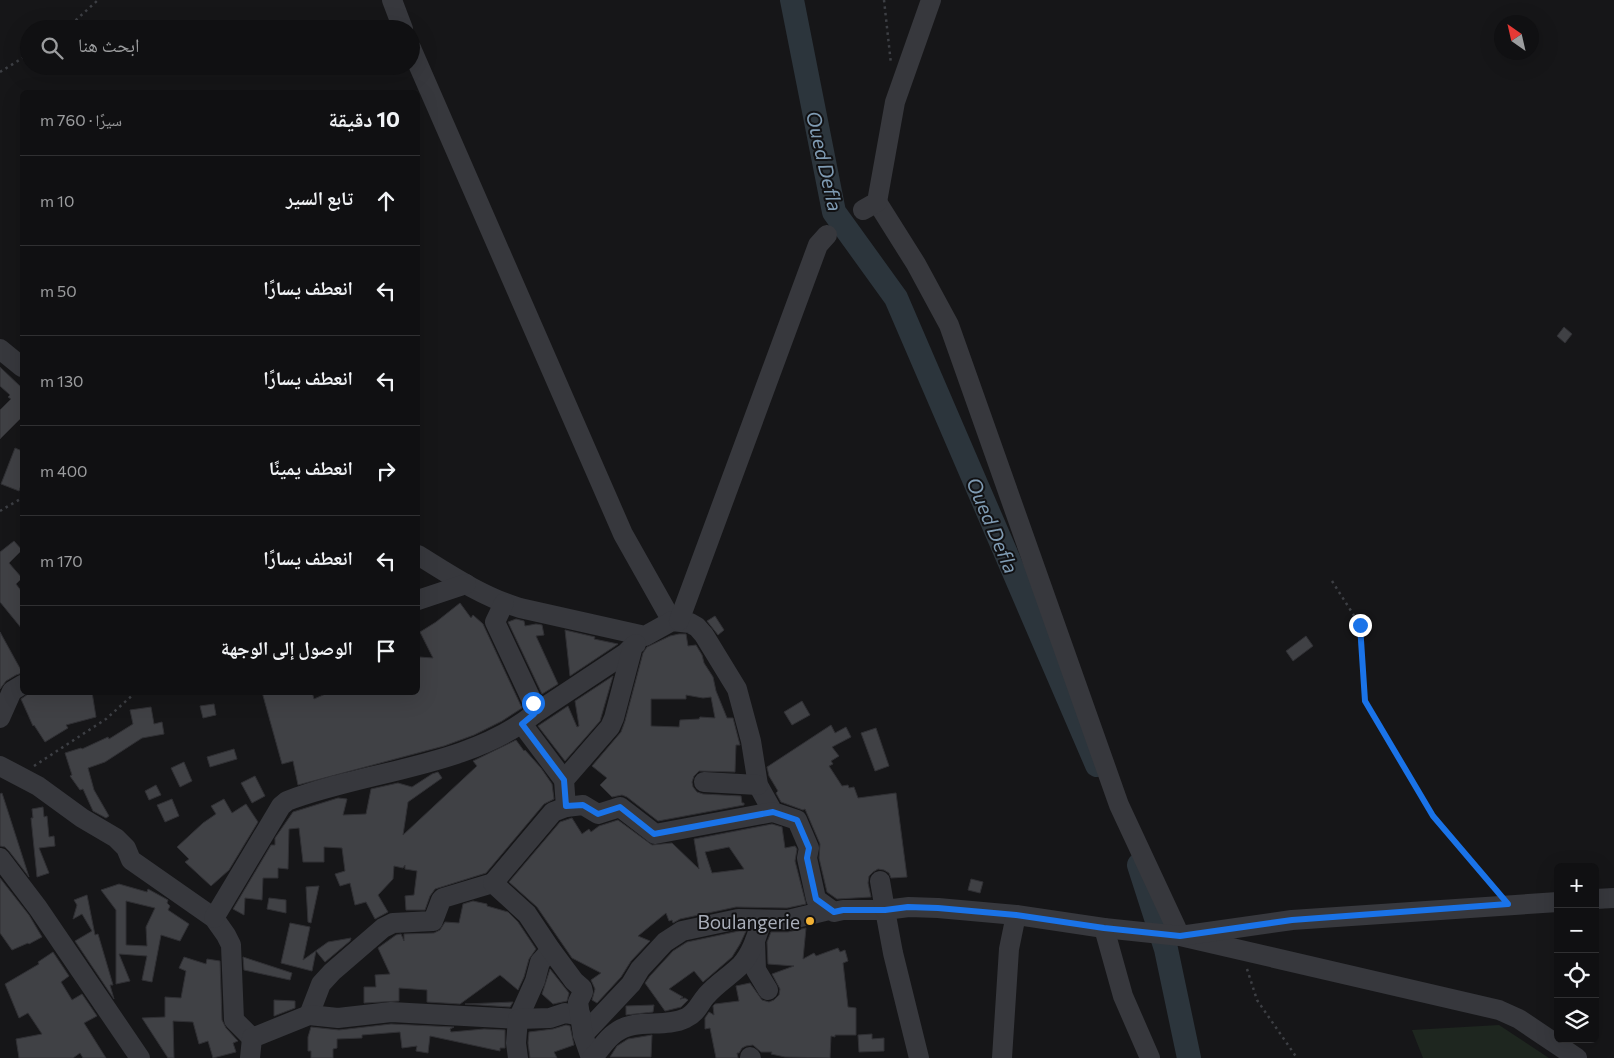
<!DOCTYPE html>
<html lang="ar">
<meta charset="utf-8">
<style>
body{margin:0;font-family:Commissioner,"Noto Naskh Arabic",sans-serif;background:#19191b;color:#f1f3f6;direction:rtl}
.controls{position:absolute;right:15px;bottom:15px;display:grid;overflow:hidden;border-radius:8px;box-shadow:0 5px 20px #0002}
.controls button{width:45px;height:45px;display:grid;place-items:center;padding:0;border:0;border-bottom:1px solid #303032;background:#101012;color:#f1f3f6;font:25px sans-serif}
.compass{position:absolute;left:1494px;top:15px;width:45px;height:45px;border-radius:50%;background:#101012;box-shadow:0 5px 20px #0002;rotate:326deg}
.stop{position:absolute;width:15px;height:15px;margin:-11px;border:4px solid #1a73e8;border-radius:50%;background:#fff}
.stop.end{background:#1a73e8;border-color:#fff;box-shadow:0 1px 5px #0008}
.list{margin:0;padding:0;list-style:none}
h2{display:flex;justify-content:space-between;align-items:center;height:65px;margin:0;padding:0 20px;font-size:21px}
h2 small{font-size:16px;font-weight:400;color:#9c9d9f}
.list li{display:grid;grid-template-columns:32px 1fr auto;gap:15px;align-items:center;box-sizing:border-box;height:90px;padding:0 20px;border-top:1px solid #303032}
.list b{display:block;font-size:19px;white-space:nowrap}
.list em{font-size:16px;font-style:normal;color:#9c9d9f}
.icon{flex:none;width:28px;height:28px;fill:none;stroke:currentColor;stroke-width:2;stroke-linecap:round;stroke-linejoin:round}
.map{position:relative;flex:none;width:1614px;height:1058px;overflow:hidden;direction:ltr}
.search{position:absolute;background:#101012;box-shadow:0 5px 20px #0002;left:20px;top:20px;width:400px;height:55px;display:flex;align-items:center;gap:12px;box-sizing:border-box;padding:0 18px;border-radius:28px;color:#9c9d9f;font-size:19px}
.panel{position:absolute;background:#101012;box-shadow:0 5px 20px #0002;left:20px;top:90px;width:400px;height:605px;border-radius:8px;direction:rtl}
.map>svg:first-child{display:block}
.green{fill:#1e261f}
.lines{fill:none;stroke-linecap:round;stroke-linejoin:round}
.river{stroke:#2c353c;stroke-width:24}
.building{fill:#404145;stroke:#303034;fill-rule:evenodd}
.path{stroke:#3d3f44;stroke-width:2.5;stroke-dasharray:2.5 4;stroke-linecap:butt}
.minor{stroke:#37383d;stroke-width:20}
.route{stroke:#1a73e8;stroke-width:6}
.poi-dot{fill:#f2b134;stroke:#111113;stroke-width:2}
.labels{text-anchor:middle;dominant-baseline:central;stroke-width:4;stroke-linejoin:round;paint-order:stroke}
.poi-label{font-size:19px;fill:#a8adb8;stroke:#111113;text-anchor:end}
.water-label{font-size:20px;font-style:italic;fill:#7f9bb3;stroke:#111113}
</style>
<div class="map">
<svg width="1614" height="1058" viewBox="0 0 1614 1058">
<rect width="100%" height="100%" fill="#161618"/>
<path class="green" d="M1499,1025L1549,1058H1423L1412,1030Z"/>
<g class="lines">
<g class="river">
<path d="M792,0L834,212L896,298L1097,765"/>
<path d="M1139,865L1166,949L1189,1058"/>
</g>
</g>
<g class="building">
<path d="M1564,327L1572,334L1565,343L1557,336Z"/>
<path d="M0,367L22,388V417L0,439V410L11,399L8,397L10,395L0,386Z"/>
<path d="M15,448L22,451V482L19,491L1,484Z"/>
<path d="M14,541L22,550L9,563L22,578L16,584L22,592V629L0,602V552Z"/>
<path d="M460,603L471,618L473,615L483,624L522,708L502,721L474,735L444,746L298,785L293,761L282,764L262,692H312L314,699L330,692H418L419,657L433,658L420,632L436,622Z"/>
<path d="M715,616L724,630L718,635L707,621Z"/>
<path d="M516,619L524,621L525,626L536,624L542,625L544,635L536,636L558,684L542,694L508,622Z"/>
<path d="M565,630L595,637L594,639L618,644L570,676Z"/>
<path d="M0,632L22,672V673L16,675L6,681L0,689Z"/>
<path d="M679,634H686L688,646L696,645L702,655L704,663L713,677L716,691L727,718H733L740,745H736L735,772L699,771L694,776L692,782L693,787L697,792L703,794L741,796L742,803H744V805L658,821L627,797L622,795L612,797L600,785L607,778L592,766L621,732L625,721L643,653L647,647L670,636ZM686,695L703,698L711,697L715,718L700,717L699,719L680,720L679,727L651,726V699H686Z"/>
<path d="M1306,636L1313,646L1293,661L1286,651Z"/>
<path d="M613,676L600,721L565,761L538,726L568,706L577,727L579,726L575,701Z"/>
<path d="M31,692H92L96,717L66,725L68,728L45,742L34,725L33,726L21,699Z"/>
<path d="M802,701L810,715L792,725L784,712Z"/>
<path d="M214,704L216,715L203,718L200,706Z"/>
<path d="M151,707L154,724L162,722L164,734L142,738L105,762L88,768L94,790L109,816L106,818L93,811L83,789L80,790L70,776L72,775L65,753L81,748L82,749L108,737L109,739L133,724L130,710Z"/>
<path d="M831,725L835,733L846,727L851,737L832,747L839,756L831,761L833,764L829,766L842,786L848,785L849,788L854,787L858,798L896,793L907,877L891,878L889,873L884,870L878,869L873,872L869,876L868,883L871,897L837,899L827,892L819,858L820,844L805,809L803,810L781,802L776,793L778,791L769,776L767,767Z"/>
<path d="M876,728L889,766L875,771L861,733Z"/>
<path d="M516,740L524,751L525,750L541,768L552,784L554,799L544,804L486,873L435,889L430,896L425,910H406L405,896L414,895L417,871L405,869V865L403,868L394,866L393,879L378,895L388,912L375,919L366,902L355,905L350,883L340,886L335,874L345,871L342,848L324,847V862H303L299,828L289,829L288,869L278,868V878H263L262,900L245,898L244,915L233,909L271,845H275V838L293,812L338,798L347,799L343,815L366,814L371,789L398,783L412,787L432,774L438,772L442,778L408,802L403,835L477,766L473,761Z"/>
<path d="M234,749L237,759L210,767L207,757Z"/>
<path d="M184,762L192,781L180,787L171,768Z"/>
<path d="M255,776L265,796L252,803L241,783Z"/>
<path d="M156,785L161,795L149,800L145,791Z"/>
<path d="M2,793L29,877L9,851L5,847L0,846V794Z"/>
<path d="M172,799L179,816L165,822L157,805Z"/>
<path d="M224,799L232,813L246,804L258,822L229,870L211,886L185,862L189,859L177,847L203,823L216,814L211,806Z"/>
<path d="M43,807L44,817L47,816L49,837L54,836L55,846L39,848L49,873L37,877L31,818H33L32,809Z"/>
<path d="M572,818L582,834L589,829L591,832L599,826L618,820L652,845L672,843L699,869L694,839L772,824L782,827L785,848L795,846L797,849L795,861L806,904L787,908L736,907L680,919L673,923L672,920L669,921L666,913L638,936L650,941L631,961L621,977L597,1003L592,1000L595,989L591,980L601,973L572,958L537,907L509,882L560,822ZM729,847L744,869L712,873L705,852Z"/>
<path d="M0,878L29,915L42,937L29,944L28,943L12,950L0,933Z"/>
<path d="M971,879L983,882L980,893L968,890Z"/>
<path d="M119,884L147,892L148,889L168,900L167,903L170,906L168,910L189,924L180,941L161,935L152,982L142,980L147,956L119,954L130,981L116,984V910L101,890ZM126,901L155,908L146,927L147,946L126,945Z"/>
<path d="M319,886L311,923L308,922L306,887Z"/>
<path d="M87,895L95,935L98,934L113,985H110L114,999L75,941L92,931L82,914L73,919L77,905L74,900Z"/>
<path d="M269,898L286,900V913L267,909Z"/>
<path d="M473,901L487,904V906L508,912L518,922L536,949L529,959L524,977L518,990L500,975L460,1004L427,1002V990L399,988V1001L364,1003V987H376L375,975L390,974L378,948L396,935L401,934L404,941V934L434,933L440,930L445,922L459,923L463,904Z"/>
<path d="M290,923L310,927L303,960L328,942L351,938L350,941L325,962L316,951L312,971L281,963Z"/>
<path d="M806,928L803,959L814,953L816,956L838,948L840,952L845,950L848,961L843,963L848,1007L856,1008V1035H835V1037L831,1036L830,1058L785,1057L771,1054L772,1052H761L753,1045L746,1046L742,1048L739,1053H737L738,1058H716L710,1028L705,1029V1018L709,1012L714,1015L713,1006L715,1004L739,1001L736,986L750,983L762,1000L769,1002L774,1000L779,995L780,989L772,974L794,966L768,964L767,942L771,932H788Z"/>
<path d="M739,931H746L740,944L732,957L703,982L694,971L669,989L683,997L680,999L685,998L688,1000L681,1007L665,1011L645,983L650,976L673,951L687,942Z"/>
<path d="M53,952L69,976L61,982L72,1000L82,994L97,1016L84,1023L106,1058H83L80,1053L73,1058H19L16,1039L42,1034L28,1013L19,1018L5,984L39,964L38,962Z"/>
<path d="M184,957L206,964L207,959L220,961L222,1020L226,1028L238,1041L233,1043L236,1052L213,1058L208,1041L199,1044L193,1022L173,1021L174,1058H168L142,1018L165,1017V997L181,998L186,971L179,968Z"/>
<path d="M243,957L292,973L290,980L244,970Z"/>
<path d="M550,969L569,993L567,1001L553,1004L542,994Z"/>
<path d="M274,1000L295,1001V1008L274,1016Z"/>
<path d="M513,1002L510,1007L465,1004Z"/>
<path d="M654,1005L653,1012L626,1015V1006Z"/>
<path d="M391,1024L454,1027L450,1029L451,1032L484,1029L505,1030V1048H500V1051L430,1036L428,1053L416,1051L417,1046L402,1048L400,1032L362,1035V1038L337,1039V1048L333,1049V1058H311V1051H308V1037L311,1027L339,1030Z"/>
<path d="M566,1025L570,1026L574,1045L554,1052L557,1058H530L528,1043L529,1032L553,1029Z"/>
<path d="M872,1034V1039L884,1038V1051L859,1052L858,1035Z"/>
<path d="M652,1035L651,1057H610L617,1046L628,1039Z"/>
</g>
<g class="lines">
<g class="path">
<path d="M884,0L891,64"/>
<path d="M66,29L98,0"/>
<path d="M0,72L29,54"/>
<path d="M0,511L22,498"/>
<path d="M1332,581L1360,625L1365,701L1433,816L1496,890"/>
<path d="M34,766L106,719L136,692"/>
<path d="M1247,969L1257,1000L1297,1058"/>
</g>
<g class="minor">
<path d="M392,0L403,29"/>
<path d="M411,48L623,534L672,621"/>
<path d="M877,202L916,264L949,325L1119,805L1180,936L1499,1010L1519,1019L1577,1058"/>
<path d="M863,210L877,202L895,102L931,0"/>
<path d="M0,349L22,367"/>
<path d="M418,555C450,575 483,597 520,608L645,636L672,621L690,623L697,627L704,635L737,689L751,741L758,785L773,812L797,820L809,848L807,858L816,899L834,912L843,910H885L893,953L919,1058"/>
<path d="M418,600L466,584"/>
<path d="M504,603L495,622L533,703L534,714"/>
<path d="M679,621L818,245L827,235"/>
<path d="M0,718L12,691L22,685"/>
<path d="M522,724L564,780"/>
<path d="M0,766L38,786L82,818L116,838L126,848L131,860L214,918L226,935L231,945L234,1020L252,1038"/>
<path d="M704,782L758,785"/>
<path d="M566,807L583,805L598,814L620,807L655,834L773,812"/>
<path d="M0,858L38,908L140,1058"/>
<path d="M880,881L885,910L909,907L938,908L1016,915L1104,928L1180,936L1292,920L1558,902"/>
<path d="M1595,899L1614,898"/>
<path d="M214,918L281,806L287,801C364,771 469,767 534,714L626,653L633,646"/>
<path d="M1104,928L1123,996L1150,1058"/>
<path d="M755,941L756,970L768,990"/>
<path d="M309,1015L321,984L332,972L383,928L393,923L433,921L441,900L443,898L493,883"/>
<path d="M583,1035L631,984L640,969L665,942L682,931L738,919L788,920L829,910"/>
<path d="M750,1057L751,1058"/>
<path d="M250,1058L252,1038L309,1015L338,1018L391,1012L518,1019L535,981L540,962L551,950"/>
<path d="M518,1058L516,1043L518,1019L550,1018L565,1013L581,1016"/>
<path d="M591,1058L583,1035L578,1002L583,992L582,988L574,981L551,950L527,914L493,883L553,812L566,807L564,780L610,727L614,718L633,646L636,644"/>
<path d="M592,1058C599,1051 607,1038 615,1033C635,1017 664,1029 686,1018C697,1013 699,1004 706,996C716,984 730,976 741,965C752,953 757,935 762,920"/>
<path d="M1002,1058L1009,949L1016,915"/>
</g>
</g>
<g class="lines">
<path class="route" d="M533,703L534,714L522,724L564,780L566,806L583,805L598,814L620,807L654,834L773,812L797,820L809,848L807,858L816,899L834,912L843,910H885L908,907L938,908L1016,915L1104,928L1180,936L1292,920L1508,904L1433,816L1365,701L1360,625"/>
</g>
<circle class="poi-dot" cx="810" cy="921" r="5"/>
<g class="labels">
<g class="poi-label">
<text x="800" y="921">Boulangerie</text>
</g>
<g class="water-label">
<text transform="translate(825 161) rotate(77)">Oued Defla</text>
<text transform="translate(993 525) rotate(67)">Oued Defla</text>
</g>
</g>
</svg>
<div class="controls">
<button>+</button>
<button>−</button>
<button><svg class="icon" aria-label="locate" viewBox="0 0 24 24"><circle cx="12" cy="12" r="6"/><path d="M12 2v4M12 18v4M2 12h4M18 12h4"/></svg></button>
<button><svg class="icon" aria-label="layers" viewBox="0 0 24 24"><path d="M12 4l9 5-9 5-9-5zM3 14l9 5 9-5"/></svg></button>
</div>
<svg class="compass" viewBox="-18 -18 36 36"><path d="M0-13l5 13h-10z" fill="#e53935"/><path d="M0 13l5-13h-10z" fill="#9c9d9f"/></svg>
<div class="stop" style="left:533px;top:703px"></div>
<div class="stop end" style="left:1360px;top:625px"></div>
<div class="search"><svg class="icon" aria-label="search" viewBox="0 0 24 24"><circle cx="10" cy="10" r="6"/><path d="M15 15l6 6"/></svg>ابحث هنا</div>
<section class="panel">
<h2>10 دقيقة<small>سيرًا · 760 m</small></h2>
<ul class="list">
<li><svg class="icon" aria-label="ahead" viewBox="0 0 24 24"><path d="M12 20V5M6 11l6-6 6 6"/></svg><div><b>تابع السير</b></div><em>10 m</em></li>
<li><svg class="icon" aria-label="left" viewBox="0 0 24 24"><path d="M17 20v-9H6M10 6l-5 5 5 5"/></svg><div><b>انعطف يسارًا</b></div><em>50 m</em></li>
<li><svg class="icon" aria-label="left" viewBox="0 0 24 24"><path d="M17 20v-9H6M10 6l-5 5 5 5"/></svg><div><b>انعطف يسارًا</b></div><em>130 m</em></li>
<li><svg class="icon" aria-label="right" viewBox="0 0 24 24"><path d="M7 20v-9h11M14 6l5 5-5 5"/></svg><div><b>انعطف يمينًا</b></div><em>400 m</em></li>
<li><svg class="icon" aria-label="left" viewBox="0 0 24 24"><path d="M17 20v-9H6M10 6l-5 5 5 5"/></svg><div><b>انعطف يسارًا</b></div><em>170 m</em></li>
<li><svg class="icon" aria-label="arrive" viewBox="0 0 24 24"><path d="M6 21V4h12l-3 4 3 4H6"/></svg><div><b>الوصول إلى الوجهة</b></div></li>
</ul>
</section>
</div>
